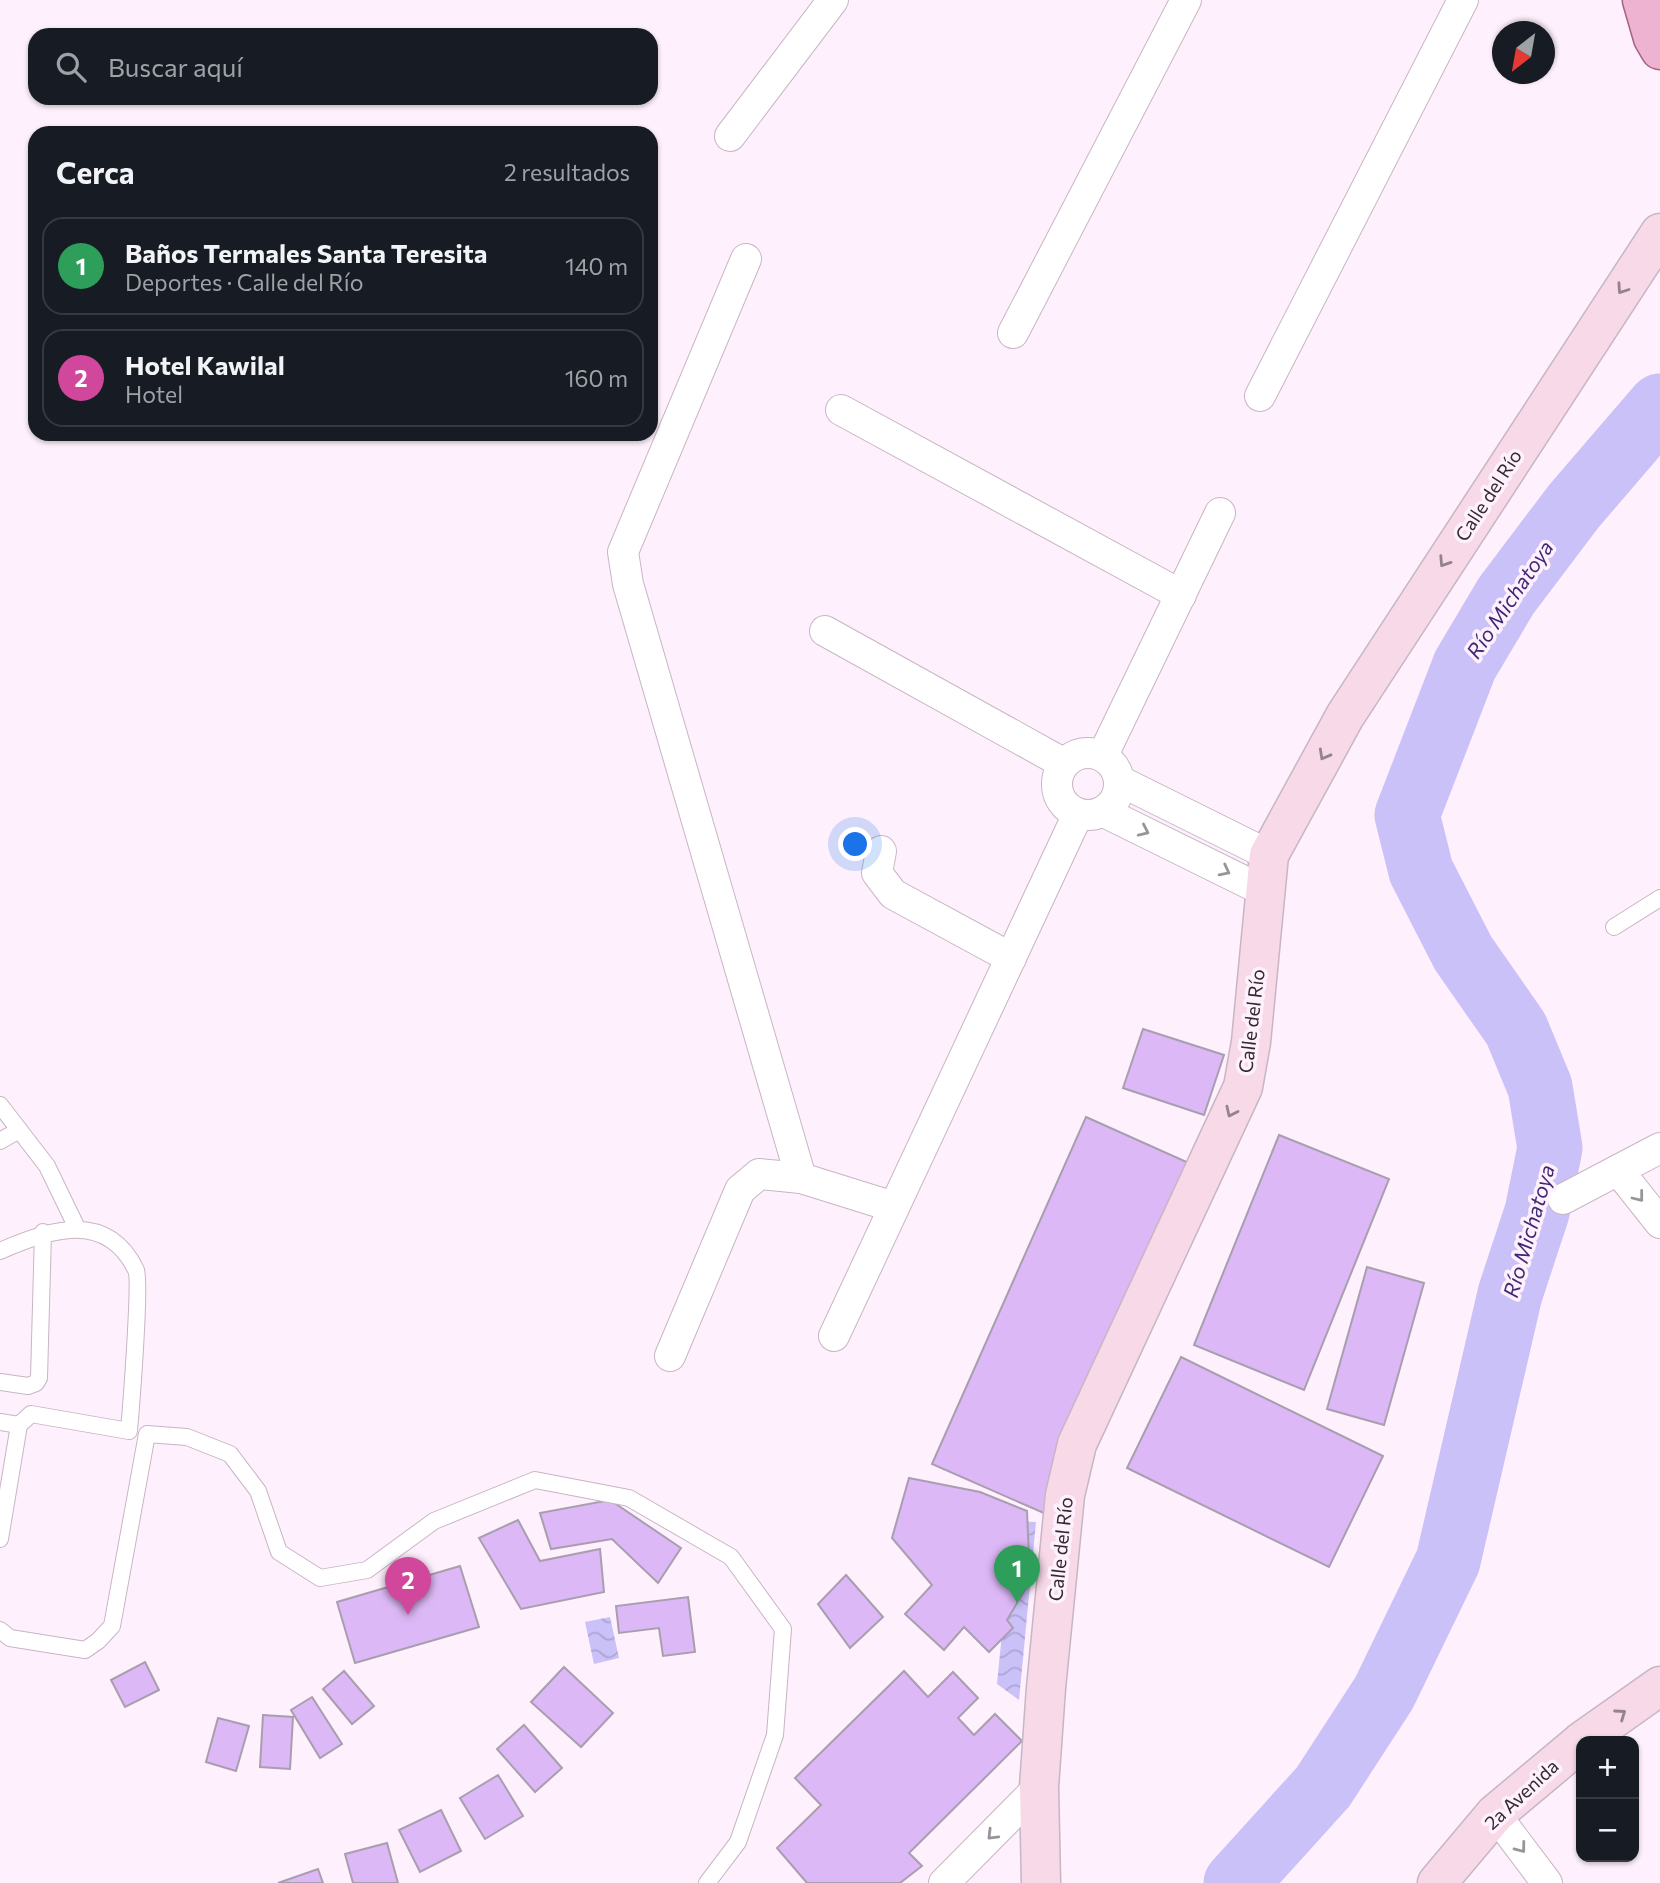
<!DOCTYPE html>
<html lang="es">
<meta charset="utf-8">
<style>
body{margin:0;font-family:Commissioner,sans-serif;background:#20242c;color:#f1f3f6}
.controls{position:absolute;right:21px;bottom:21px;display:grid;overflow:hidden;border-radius:14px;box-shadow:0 2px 5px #0004}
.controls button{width:63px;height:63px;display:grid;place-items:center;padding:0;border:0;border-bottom:2px solid #363941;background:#171b24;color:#f1f3f6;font:35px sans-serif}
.compass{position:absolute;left:1492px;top:21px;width:63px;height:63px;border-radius:50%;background:#171b24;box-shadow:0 2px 5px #0004;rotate:211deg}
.you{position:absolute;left:856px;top:845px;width:24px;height:24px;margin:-18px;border:5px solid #fff;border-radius:50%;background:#1a73e8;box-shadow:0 0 0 10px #1a73e833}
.badge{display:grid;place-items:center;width:46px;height:46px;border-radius:50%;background:#0e78a2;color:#fff;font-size:23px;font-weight:700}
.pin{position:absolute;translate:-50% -58px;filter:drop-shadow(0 2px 4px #0008)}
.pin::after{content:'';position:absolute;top:37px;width:24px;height:21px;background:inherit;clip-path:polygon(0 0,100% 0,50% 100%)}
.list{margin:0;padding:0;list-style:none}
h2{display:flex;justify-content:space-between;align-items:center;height:91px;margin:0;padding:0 28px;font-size:30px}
h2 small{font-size:23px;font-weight:400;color:#9ea1a6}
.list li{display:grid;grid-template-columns:46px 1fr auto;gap:21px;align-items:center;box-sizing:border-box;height:98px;margin:0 14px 14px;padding:0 14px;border:2px solid #363941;border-radius:21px}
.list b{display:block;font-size:26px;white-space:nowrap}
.list p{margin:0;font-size:23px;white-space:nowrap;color:#9ea1a6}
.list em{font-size:23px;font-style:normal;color:#9ea1a6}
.icon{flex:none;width:38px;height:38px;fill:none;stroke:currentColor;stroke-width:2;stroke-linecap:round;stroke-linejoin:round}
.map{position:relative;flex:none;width:1660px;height:1883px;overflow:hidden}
.search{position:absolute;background:#171b24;box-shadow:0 2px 5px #0004;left:28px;top:28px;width:630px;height:77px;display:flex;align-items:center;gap:18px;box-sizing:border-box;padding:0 24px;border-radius:21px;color:#9ea1a6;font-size:26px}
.panel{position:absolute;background:#171b24;box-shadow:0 2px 5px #0004;left:28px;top:126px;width:630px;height:315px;border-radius:21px}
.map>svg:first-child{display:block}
.water{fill:url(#water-waves)}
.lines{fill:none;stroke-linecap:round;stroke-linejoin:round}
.river{stroke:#c9c1f7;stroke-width:65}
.building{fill:#ddb8f6;stroke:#a89eaf;stroke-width:2}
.lane-casing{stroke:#c7b6c4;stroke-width:18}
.street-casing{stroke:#c7b6c4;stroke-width:32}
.secondary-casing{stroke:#c7b6c4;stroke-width:41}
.primary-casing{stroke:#a56284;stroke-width:41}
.lane{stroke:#fff;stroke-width:16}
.street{stroke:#fff;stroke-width:30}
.secondary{stroke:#f7d9e8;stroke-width:38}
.primary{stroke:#eeb3d0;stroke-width:38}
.oneway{stroke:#94828c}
.oneway2{stroke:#989598}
.labels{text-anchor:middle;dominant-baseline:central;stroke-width:7;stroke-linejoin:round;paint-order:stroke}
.street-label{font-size:19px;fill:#312b30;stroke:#fef0fc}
.water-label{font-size:21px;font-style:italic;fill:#3e2974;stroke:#fef0fc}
</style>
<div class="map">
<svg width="1660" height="1883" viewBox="0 0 1660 1883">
<defs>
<pattern id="water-waves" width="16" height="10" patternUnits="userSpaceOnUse" patternTransform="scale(1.75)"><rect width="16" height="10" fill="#c9c1f7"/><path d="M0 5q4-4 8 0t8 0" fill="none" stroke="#ada6d4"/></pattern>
</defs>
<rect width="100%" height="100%" fill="#fef0fc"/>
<g class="water">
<path d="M1013,1521L1036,1522L1019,1700L997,1684Z"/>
<path d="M610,1617L619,1658L594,1664L585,1622Z"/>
</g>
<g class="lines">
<path class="river" d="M1236,1883L1323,1787L1384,1693L1448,1561L1510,1294L1537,1212L1550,1148L1540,1087L1516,1029L1463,953L1421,871L1407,815L1465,665L1506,596L1574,506L1660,406"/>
</g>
<g class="building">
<path d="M1143,1029L1224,1055L1204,1115L1123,1088Z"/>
<path d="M1086,1117L1200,1168L1046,1514L932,1464Z"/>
<path d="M1279,1135L1389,1179L1304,1390L1194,1345Z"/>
<path d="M1367,1267L1424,1283L1384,1425L1327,1409Z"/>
<path d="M1181,1357L1383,1456L1329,1567L1127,1468Z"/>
<path d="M909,1478L980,1492L1027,1511L1030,1581L1007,1620L1013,1628L989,1652L964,1627L944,1650L905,1614L932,1585L892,1538Z"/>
<path d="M610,1500L681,1548L658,1583L612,1539L551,1549L540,1513Z"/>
<path d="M518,1520L540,1561L600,1549L604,1592L521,1609L479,1538Z"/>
<path d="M460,1566L479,1627L355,1663L337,1602Z"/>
<path d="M846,1575L883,1617L850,1648L818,1604Z"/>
<path d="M688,1597L695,1652L663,1656L659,1628L619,1633L616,1606Z"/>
<path d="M145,1662L159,1690L125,1707L111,1680Z"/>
<path d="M564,1667L613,1713L581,1747L531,1702Z"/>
<path d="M344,1671L374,1706L352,1724L323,1689Z"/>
<path d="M904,1671L928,1697L953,1672L978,1698L958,1718L974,1735L995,1714L1022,1741L909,1853L922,1866L900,1883H807L777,1848L821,1805L795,1778Z"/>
<path d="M312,1697L342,1744L320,1758L291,1710Z"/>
<path d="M263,1715L293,1717L290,1769L260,1767Z"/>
<path d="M218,1718L249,1726L236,1771L206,1762Z"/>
<path d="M524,1725L562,1768L535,1792L497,1749Z"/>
<path d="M498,1775L523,1816L485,1839L460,1798Z"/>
<path d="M441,1810L461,1851L420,1872L399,1830Z"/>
<path d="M387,1843L398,1883H353L345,1854Z"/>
<path d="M318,1869L323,1883H278Z"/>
</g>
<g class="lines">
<defs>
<g id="lane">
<path d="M1614,927L1660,898"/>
<path d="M0,1105L47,1166L77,1228"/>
<path d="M0,1141L19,1130"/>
<path d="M0,1251C47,1230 107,1209 136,1270C141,1281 131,1408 129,1431L31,1414L19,1425L0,1539"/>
<path d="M0,1382L28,1386L36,1383L39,1378L43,1232"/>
<path d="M0,1422L19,1425"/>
<path d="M0,1630L10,1638L85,1650L98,1641L112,1626L147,1434L187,1437L230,1454L258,1491L279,1552L320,1578L367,1570L434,1521L535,1480L629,1498L731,1557L783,1629L775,1735L738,1842L707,1883"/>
</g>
<g id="street">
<path d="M730,136L833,0"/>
<path d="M746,259L623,552L628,584L801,1178"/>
<path d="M1013,333L1186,0"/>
<path d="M1260,396L1463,0"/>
<path d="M841,410L1181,595"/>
<path d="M825,631L1063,763"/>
<circle cx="1088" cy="784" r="31"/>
<path d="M1103,755L1220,513"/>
<path d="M1120,781L1269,855"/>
<path d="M1104,812L1266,892"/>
<path d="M881,851L877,873L893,894L1011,958"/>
<path d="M1618,1170L1660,1223"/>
<path d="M1563,1199L1660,1148"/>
<path d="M834,1336L1078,814"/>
<path d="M670,1356L740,1190L759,1174L801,1178L894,1207"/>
<path d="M1495,1814L1547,1883"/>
<path d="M944,1883L1039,1787"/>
</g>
<g id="secondary">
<path d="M1582,1741L1660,1686"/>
<path d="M1041,1883L1039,1787L1046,1688L1065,1495L1077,1444L1243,1087L1251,1042L1269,855L1345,716L1660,233"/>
<path d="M1437,1883L1495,1814L1581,1742"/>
</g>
<path id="primary" d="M1642,0L1653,38L1660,50"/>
</defs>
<use href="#lane" class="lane-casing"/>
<use href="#street" class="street-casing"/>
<use href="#secondary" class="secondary-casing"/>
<use href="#primary" class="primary-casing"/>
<use href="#lane" class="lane"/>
<use href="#street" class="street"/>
<use href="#secondary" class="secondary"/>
<use href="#primary" class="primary"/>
</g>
<defs><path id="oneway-chevron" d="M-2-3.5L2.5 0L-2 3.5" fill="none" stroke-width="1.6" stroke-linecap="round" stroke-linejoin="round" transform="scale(1.75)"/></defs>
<g class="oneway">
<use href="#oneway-chevron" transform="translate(1622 289) rotate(124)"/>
<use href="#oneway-chevron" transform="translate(1444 562) rotate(123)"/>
<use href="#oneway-chevron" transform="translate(1324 755) rotate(119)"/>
<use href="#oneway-chevron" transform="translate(1231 1112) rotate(115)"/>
<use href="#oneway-chevron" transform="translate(1621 1714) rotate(-35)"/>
</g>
<g class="oneway2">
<use href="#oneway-chevron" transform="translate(1144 831) rotate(25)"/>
<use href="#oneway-chevron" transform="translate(1225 871) rotate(27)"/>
<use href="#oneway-chevron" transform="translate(1639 1197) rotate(52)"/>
<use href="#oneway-chevron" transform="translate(992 1835) rotate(135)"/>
<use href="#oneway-chevron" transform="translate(1521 1848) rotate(53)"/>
</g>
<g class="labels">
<g class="street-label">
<text transform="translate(1488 495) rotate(-57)">Calle del Río</text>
<text transform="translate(1251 1021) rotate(-83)">Calle del Río</text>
<text transform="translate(1060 1549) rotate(-84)">Calle del Río</text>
<text transform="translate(1521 1794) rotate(-43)">2a Avenida</text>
</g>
<g class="water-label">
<text transform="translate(1509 599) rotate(-56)">Río Michatoya</text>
<text transform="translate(1528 1231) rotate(-74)">Río Michatoya</text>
</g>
</g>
</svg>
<div class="controls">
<button>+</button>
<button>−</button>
</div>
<svg class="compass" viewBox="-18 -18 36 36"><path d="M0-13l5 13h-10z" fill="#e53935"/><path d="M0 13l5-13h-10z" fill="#9ea1a6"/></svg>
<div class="you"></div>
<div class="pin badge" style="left:1017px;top:1603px;background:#2e9e5b">1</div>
<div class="pin badge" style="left:408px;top:1615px;background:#d1479c">2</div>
<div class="search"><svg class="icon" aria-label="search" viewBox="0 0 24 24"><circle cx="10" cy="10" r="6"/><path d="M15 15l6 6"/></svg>Buscar aquí</div>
<section class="panel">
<h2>Cerca<small>2 resultados</small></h2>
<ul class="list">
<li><span class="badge" style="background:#2e9e5b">1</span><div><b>Baños Termales Santa Teresita</b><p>Deportes · Calle del Río</p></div><em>140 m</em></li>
<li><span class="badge" style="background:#d1479c">2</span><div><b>Hotel Kawilal</b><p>Hotel</p></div><em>160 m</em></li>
</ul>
</section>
</div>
